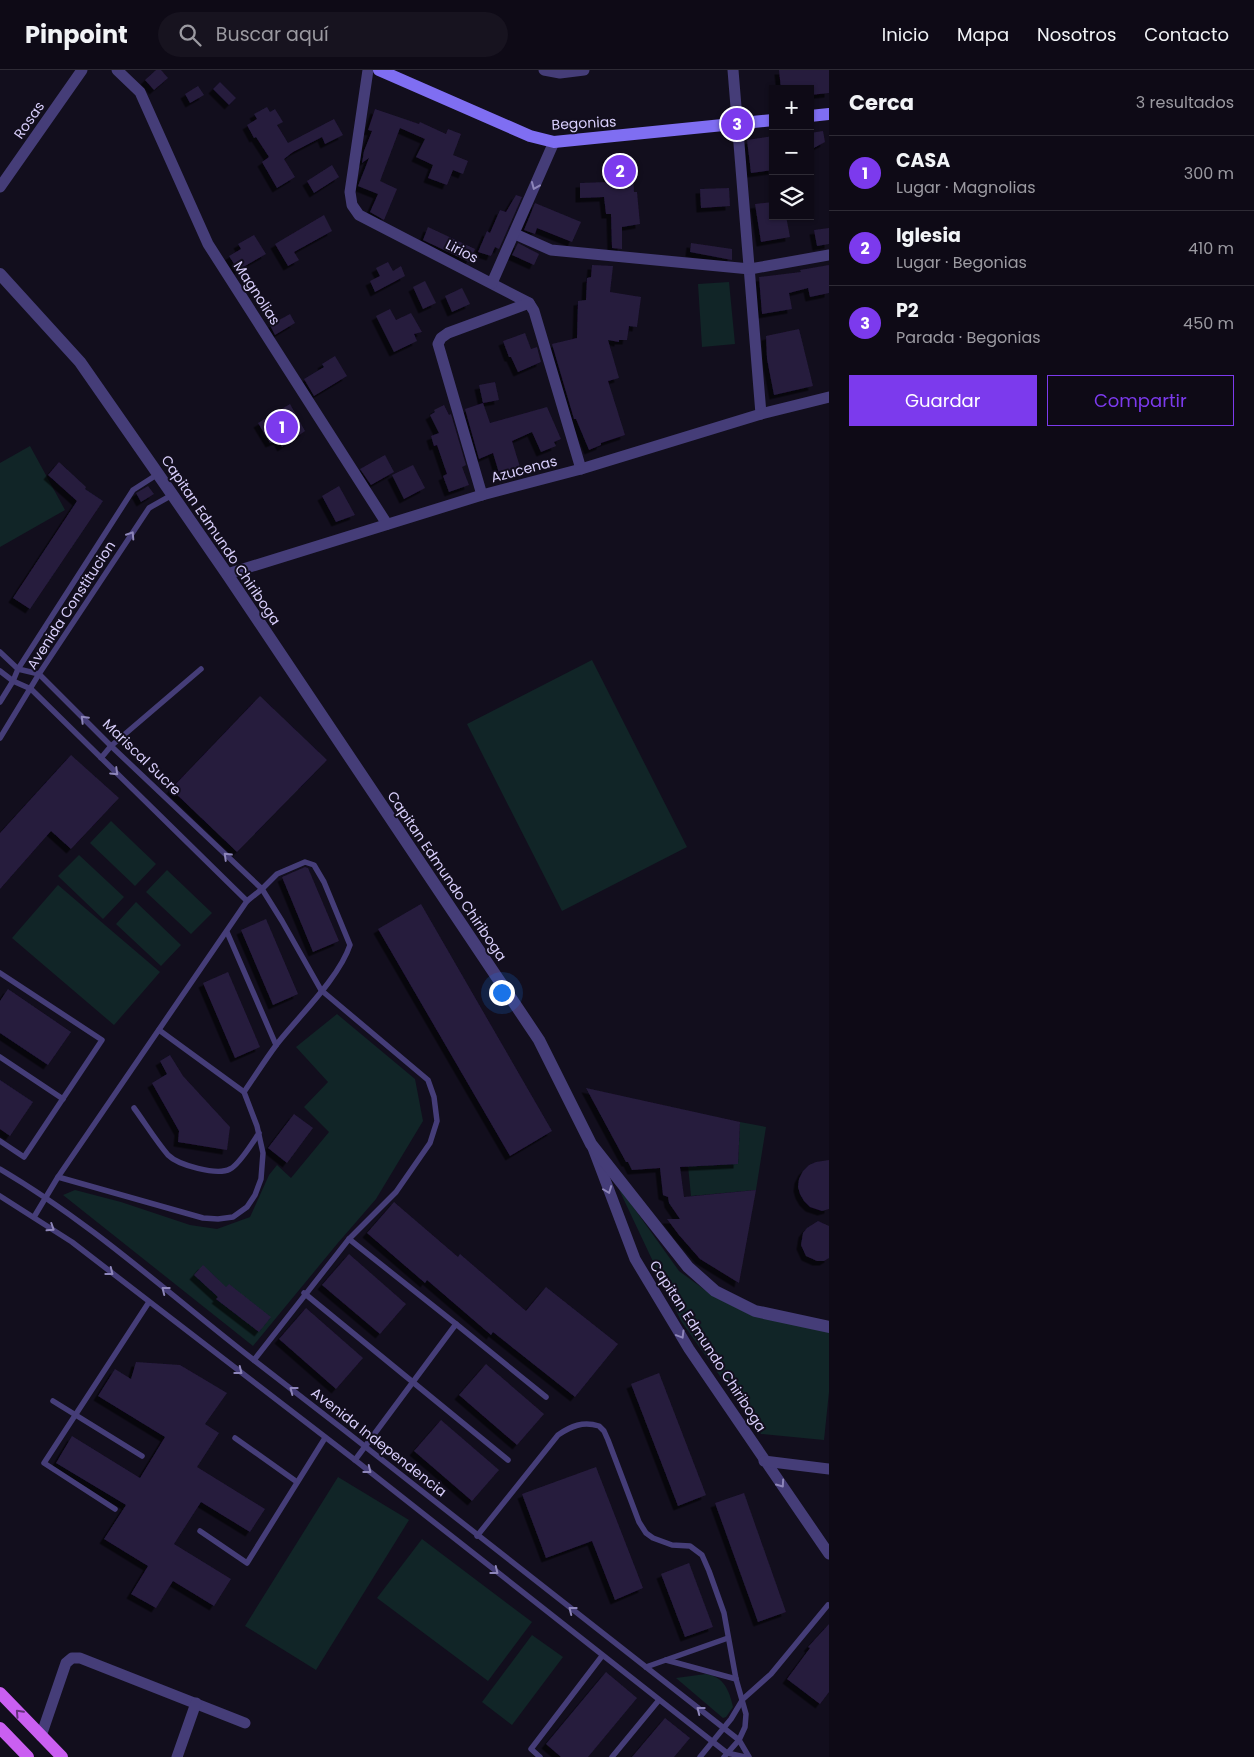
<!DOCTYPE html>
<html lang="es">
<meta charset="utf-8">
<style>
body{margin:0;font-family:Poppins,sans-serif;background:#17131f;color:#f1f3f6}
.controls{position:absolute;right:15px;top:15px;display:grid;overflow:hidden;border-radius:0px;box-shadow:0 1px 4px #0004}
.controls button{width:45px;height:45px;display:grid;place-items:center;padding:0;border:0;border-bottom:1px solid #2e2b35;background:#0e0a16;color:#f1f3f6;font:25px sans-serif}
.you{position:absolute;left:501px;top:922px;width:18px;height:18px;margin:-12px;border:4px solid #fff;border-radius:50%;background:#1a73e8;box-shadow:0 0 0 8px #1a73e833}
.badge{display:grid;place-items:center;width:32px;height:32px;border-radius:50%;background:#7c3aed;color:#fff;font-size:16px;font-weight:700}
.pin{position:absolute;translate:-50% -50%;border:2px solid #fff;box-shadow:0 1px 5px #0006}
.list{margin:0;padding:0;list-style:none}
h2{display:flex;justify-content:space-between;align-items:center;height:65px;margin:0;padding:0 20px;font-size:21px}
h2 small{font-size:16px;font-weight:400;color:#9b9aa1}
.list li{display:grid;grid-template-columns:32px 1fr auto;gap:15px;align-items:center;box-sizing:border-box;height:75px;padding:0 20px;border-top:1px solid #2e2b35}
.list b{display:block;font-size:19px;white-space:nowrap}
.list p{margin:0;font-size:16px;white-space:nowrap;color:#9b9aa1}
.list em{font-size:16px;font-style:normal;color:#9b9aa1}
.actions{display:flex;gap:10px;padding:15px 20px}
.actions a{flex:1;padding:11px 0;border:1px solid #7c3aed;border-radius:0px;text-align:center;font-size:18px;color:#7c3aed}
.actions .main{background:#7c3aed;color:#fff}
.icon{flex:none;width:28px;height:28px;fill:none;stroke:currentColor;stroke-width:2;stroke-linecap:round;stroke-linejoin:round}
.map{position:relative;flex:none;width:829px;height:1687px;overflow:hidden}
header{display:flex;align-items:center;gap:30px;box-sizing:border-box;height:70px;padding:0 25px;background:#0e0a16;border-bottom:1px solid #2e2b35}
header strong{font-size:24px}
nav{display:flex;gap:28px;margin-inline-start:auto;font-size:18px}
.search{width:350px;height:45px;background:#17131f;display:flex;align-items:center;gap:12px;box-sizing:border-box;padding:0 18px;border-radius:28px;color:#9b9aa1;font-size:19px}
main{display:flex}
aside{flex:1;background:#0e0a16}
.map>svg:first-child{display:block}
.green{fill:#112527}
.building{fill:#261b3d;filter:url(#shadow)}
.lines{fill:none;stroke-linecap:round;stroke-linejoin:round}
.service{stroke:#453d78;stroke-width:5.5}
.minor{stroke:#453d78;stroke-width:11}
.tertiary{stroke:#453d78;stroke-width:12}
.secondary{stroke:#7f6ef2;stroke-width:12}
.primary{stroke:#ca5ff1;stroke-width:12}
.oneway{stroke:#8e86ba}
.oneway2{stroke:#65327c}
.labels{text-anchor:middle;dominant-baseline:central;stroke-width:4;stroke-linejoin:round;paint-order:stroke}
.street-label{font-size:14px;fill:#d8cefb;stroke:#120e1d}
</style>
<header>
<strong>Pinpoint</strong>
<div class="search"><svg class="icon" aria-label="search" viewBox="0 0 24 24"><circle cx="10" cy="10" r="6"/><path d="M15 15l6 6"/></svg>Buscar aquí</div>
<nav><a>Inicio</a><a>Mapa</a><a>Nosotros</a><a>Contacto</a></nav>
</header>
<main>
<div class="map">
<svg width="829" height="1687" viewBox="0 0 829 1687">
<defs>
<filter id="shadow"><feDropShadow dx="-4.5" dy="4.5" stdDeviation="0" flood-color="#0009"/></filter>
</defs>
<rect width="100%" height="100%" fill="#120e1d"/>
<g class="green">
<path d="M729,212L735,274L702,277L698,214Z"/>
<path d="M30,376L65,440L0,477V393Z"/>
<path d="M592,590L687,777L562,841L467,654Z"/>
<path d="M111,751L156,794L135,816L90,773Z"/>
<path d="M79,785L124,827L103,849L58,806Z"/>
<path d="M167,800L212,843L191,864L146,822Z"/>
<path d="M58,815L160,902L114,955L12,868Z"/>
<path d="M136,832L181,875L161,896L116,854Z"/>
<path d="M337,944L415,1009L423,1051L376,1129L337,1174L253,1276L63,1125L75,1120L121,1132L190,1155L217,1159L250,1147L269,1105L277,1095L291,1108L329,1062L304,1037L328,1012L296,977Z"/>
<path d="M740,1052L766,1057L756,1120L691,1126L688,1096L738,1093Z"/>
<path d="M616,1113L679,1201L712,1225L829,1262V1322L824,1370L761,1364L681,1251Z"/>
<path d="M338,1407L409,1450L316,1600L245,1556Z"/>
<path d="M422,1469L532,1552L488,1611L377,1528Z"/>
<path d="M532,1565L563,1587L512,1655L482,1632Z"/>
<path d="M706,1604C724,1607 729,1620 733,1637L726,1647L723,1648L676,1608Z"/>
</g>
<g class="building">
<path d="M156,0H161L168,8L154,20L145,10Z"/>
<path d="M779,0H829V23L810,25V19H781Z"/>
<path d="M220,12L236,28L229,35L213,19Z"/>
<path d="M198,16L204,25L190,33L185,24Z"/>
<path d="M267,37L270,42L275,39L283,52L277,55L288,73L334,49L343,65L325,74L322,67L293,82L284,89L295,107L277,118L262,92L269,87L256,67L254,68L247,55L257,49L254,44Z"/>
<path d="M375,39L419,54L420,52L446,64L448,59L461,64L453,85L468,91L463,104L453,100L447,115L428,108L433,95L416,87L425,69L400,58L380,111L397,119L384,150L370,142L378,124L358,116L369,88L362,93L364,81L372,61L368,60Z"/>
<path d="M823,61L825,72L812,79L810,63Z"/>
<path d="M773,66V100L751,103L747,70Z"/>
<path d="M632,86L634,122H637L640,154L622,157V179L612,178L611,144H606L604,127L580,128V113L608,112L607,87Z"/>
<path d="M332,95L339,107L314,123L307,111Z"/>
<path d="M729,118L730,136L701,138L700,119Z"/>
<path d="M516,125L522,127L499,179L495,177L491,186L478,182L487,161L490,163L500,140L506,142Z"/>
<path d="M773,132V146H786L790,167L761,172L755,134Z"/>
<path d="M535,133L581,152L572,172L537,158L535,164L524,160Z"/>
<path d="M324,145L332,161L294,182L299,190L288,196L275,174Z"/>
<path d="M428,157L475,179L469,192L423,170Z"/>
<path d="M829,158V174L817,176L814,160Z"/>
<path d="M254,165L266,184L238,200L229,186L241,179L238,174Z"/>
<path d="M518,173L539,184L534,195L512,185Z"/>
<path d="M691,173L732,179V190L690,182Z"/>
<path d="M388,192L393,201L401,196L405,206L375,222L370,211L380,206L376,198Z"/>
<path d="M592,195L613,196L610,222L641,227L637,257L629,256L627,270H619V272L608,270L619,308L608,311L625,365L601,373V375L589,380L576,349H574L552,274L577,268L578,231L586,230L587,208L591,207Z"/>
<path d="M829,195V223L810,227L808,218L789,223L792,239L762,244L759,207L801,202L800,200Z"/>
<path d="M425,211L436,233L423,239L413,217Z"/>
<path d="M462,218L470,234L452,242L445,226Z"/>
<path d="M390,239L396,250L411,243L422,262L414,264L417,271L394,282L376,246Z"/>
<path d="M290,244L295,253L275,265L270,255Z"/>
<path d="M799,259L813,316L774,325L767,289L766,266Z"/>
<path d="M525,263L531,279L537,277L541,292L518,302L511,287H509L503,271Z"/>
<path d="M335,286L347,306L314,326L304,309L324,297L322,294Z"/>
<path d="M495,312L499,330L483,333L479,315Z"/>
<path d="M483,333L490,353L547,337L561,369L554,372L556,376L541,382L532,362L512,371L520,397L499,403L493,383L479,389L465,339Z"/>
<path d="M290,334L305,361L282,377L278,370L270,373L258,353Z"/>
<path d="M444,335L449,345L451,344L466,395L462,397L469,415L449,422L443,406L447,404L437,375L434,376L431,366L439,363L430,345L435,342L434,340Z"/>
<path d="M385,385L394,402L371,415L360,399Z"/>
<path d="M59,392L86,417L85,419L103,431L30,539L13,528L77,431L48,405Z"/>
<path d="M413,395L425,418L404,429L392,405Z"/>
<path d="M148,416L154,424L141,432L136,423Z"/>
<path d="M339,416L355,445L336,452L322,426Z"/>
<path d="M260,626L327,690L237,782L171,719Z"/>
<path d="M71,685L119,728L71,779L51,761L0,819V763Z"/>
<path d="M305,797L308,798L339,871L313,882L282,807Z"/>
<path d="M421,834L552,1061L510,1086L378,859Z"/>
<path d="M266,849L298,924L273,935L241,860Z"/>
<path d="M228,902L260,977L235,988L203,913Z"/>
<path d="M8,919L71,962L48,995L0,963V931Z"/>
<path d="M170,985L183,1006L230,1057L227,1080L178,1072L179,1061L152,1013L167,1004L160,991Z"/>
<path d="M0,1010L33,1032L10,1066L0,1059Z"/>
<path d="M586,1018L740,1052L738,1094L680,1097L684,1127L756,1120L739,1213L700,1189L679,1165L667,1149H680L669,1133L668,1127L663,1125L660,1098L632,1100L628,1092H626Z"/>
<path d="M294,1044L313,1058L287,1093L268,1078Z"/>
<path d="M829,1090V1139L822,1141L810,1137L804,1131L800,1124L798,1117L799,1109L803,1101L809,1095L816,1092Z"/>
<path d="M394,1132L458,1187L460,1184L526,1241L546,1217L618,1274L575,1327L493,1262L491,1265L427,1210L425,1213L367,1163Z"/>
<path d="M818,1151L829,1156V1188L824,1191H817L806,1186L801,1175L803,1163L807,1158Z"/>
<path d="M349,1184L406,1234L380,1264L322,1215Z"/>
<path d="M203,1195L226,1217L229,1214L271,1247L259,1262L216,1229L218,1227L194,1205Z"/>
<path d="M306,1238L363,1288L336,1319L279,1269Z"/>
<path d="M136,1292L180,1295L227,1323L205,1354L219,1363L197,1397L265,1439L250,1462L201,1432L174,1474L231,1509L214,1536L173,1511L156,1538L131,1524L148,1496L104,1469L126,1435L56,1393L72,1366L140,1408L165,1367L98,1326L115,1299L131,1309Z"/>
<path d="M486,1294L544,1344L517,1375L459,1325Z"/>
<path d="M659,1303L706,1425L678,1436L631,1314Z"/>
<path d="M441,1350L499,1400L472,1431L414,1381Z"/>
<path d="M596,1397L643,1518L615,1530L592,1471L546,1488L522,1424Z"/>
<path d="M744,1423L786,1542L758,1552L715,1433Z"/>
<path d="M689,1493L713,1557L685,1567L661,1504Z"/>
<path d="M829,1554V1622L820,1634L787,1609L810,1578L808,1577Z"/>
<path d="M606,1602L637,1628L588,1687H561L546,1674Z"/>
<path d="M665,1648L690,1668L674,1687H632Z"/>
</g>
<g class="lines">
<g class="service">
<path d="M0,582L18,599L39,604L111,676L262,819L282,851L321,920L428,1010L434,1027L437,1051L430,1073L396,1122L349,1169"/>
<path d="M0,601L13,611L31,619L247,831"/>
<path d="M0,632L13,611L18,599L133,420L158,404"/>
<path d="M0,668L39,604L149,438L172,425"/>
<path d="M101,688L111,676L201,599"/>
<path d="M227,862L276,975"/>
<path d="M0,903L102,970L24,1087L0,1071"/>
<path d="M0,987L63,1029"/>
<path d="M134,1038C145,1053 156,1071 168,1085C178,1095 217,1106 230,1099C239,1095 253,1072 259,1063"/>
<path d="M0,1099C92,1153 171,1226 255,1291C417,1416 577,1543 739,1670L749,1687"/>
<path d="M58,1107L203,1148L218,1149L233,1147L247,1137L255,1125L261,1109L263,1083L257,1056L244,1022L159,960"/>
<path d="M0,1126L72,1172L355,1390L727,1683L745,1687"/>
<path d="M34,1147L58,1107L247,831L262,819L277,804L305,792L314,795L324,812L350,875C339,908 299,946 277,974C265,990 255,1006 244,1022"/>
<path d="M304,1223L508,1390"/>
<path d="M254,1290L349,1169L456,1254"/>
<path d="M53,1331L142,1386"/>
<path d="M235,1368L297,1412"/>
<path d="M355,1390L456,1254L546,1327"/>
<path d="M115,1439L44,1393L149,1232"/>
<path d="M200,1461L247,1493L325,1368"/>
<path d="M477,1466L558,1365C571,1356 583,1351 599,1356L604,1361L608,1370L639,1452L646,1463L653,1468L672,1475L690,1476L702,1485L709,1501L724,1543L736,1609L746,1644L745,1657L739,1670L724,1687"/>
<path d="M666,1590L736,1609"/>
<path d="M646,1597L728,1568"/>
<path d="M540,1687L531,1679L602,1586"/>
<path d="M612,1687L659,1630"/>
<path d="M700,1687L731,1649L743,1629L771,1604L828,1535"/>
</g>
<g class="minor">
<path d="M117,0L140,22L208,174L387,454"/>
<path d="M368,0L350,122L352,135L359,145L529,233L534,241L581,399"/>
<path d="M544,0L560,3L584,0"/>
<path d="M733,0L761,344"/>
<path d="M0,117L82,0"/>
<path d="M515,164L551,180L750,199L829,185"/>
<path d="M492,213L554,72"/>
<path d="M482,425L438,274L441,268L448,263L529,233"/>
<path d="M227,504L482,425L581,399L761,344L829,327"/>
<path d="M593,1078L635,1189L689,1279L829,1484"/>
<path d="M764,1391L829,1399"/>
<path d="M41,1666L66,1593L72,1588H80L245,1653"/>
<path d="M177,1687L196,1633"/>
</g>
<path class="tertiary" d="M0,204L80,292L158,404L227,504L539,970L591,1074L688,1197L715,1221L755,1241L829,1257"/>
<g class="secondary">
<path d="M379,0L530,66L554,72L773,50"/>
<path d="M810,46L829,44"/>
</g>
<g class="primary">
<path d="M0,1623L62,1687"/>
<path d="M0,1658L28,1687"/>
</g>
</g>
<defs><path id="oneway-chevron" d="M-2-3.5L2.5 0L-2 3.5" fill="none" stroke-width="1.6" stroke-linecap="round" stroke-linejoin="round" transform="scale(1.25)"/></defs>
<g class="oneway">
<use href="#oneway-chevron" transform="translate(535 116) rotate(113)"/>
<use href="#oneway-chevron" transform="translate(131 465) rotate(-57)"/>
<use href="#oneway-chevron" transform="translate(84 649) rotate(-135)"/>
<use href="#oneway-chevron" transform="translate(115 702) rotate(44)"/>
<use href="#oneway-chevron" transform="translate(227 786) rotate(-136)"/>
<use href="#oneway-chevron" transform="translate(608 1120) rotate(69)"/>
<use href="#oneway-chevron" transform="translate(51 1158) rotate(33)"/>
<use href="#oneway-chevron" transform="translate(110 1202) rotate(38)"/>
<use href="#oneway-chevron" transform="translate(165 1220) rotate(-142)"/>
<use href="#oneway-chevron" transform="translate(681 1265) rotate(59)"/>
<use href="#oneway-chevron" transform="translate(239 1301) rotate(38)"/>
<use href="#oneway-chevron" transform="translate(293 1320) rotate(-143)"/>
<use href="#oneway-chevron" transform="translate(368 1400) rotate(38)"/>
<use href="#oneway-chevron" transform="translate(781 1414) rotate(55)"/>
<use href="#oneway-chevron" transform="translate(495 1501) rotate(38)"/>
<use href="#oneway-chevron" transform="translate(572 1540) rotate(-142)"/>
<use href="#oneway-chevron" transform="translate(700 1640) rotate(-142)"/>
</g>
<use class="oneway2" href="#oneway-chevron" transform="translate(19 1643) rotate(-133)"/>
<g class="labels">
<g class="street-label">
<text transform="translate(29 50) rotate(-55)">Rosas</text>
<text transform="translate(584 53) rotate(-3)">Begonias</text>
<text transform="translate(462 181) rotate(27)">Lirios</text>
<text transform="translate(257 223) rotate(57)">Magnolias</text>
<text transform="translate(524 399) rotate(-15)">Azucenas</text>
<text transform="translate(221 470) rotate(56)">Capitan Edmundo Chiriboga</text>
<text transform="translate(71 535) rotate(-57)">Avenida Constitucion</text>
<text transform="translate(142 687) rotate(44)">Mariscal Sucre</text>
<text transform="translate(447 806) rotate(56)">Capitan Edmundo Chiriboga</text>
<text transform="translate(708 1276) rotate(57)">Capitan Edmundo Chiriboga</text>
<text transform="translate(379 1372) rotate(38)">Avenida Independencia</text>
</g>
</g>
</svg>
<div class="controls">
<button>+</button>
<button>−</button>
<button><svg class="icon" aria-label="layers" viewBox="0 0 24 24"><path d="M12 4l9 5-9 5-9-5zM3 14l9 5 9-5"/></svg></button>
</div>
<div class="you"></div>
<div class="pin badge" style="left:282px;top:357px">1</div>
<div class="pin badge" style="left:620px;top:101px">2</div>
<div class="pin badge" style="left:737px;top:54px">3</div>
</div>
<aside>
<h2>Cerca<small>3 resultados</small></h2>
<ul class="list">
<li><span class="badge">1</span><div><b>CASA</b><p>Lugar · Magnolias</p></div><em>300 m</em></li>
<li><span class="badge">2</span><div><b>Iglesia</b><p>Lugar · Begonias</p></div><em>410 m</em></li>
<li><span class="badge">3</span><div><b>P2</b><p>Parada · Begonias</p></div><em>450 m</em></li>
</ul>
<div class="actions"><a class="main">Guardar</a><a>Compartir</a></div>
</aside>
</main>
